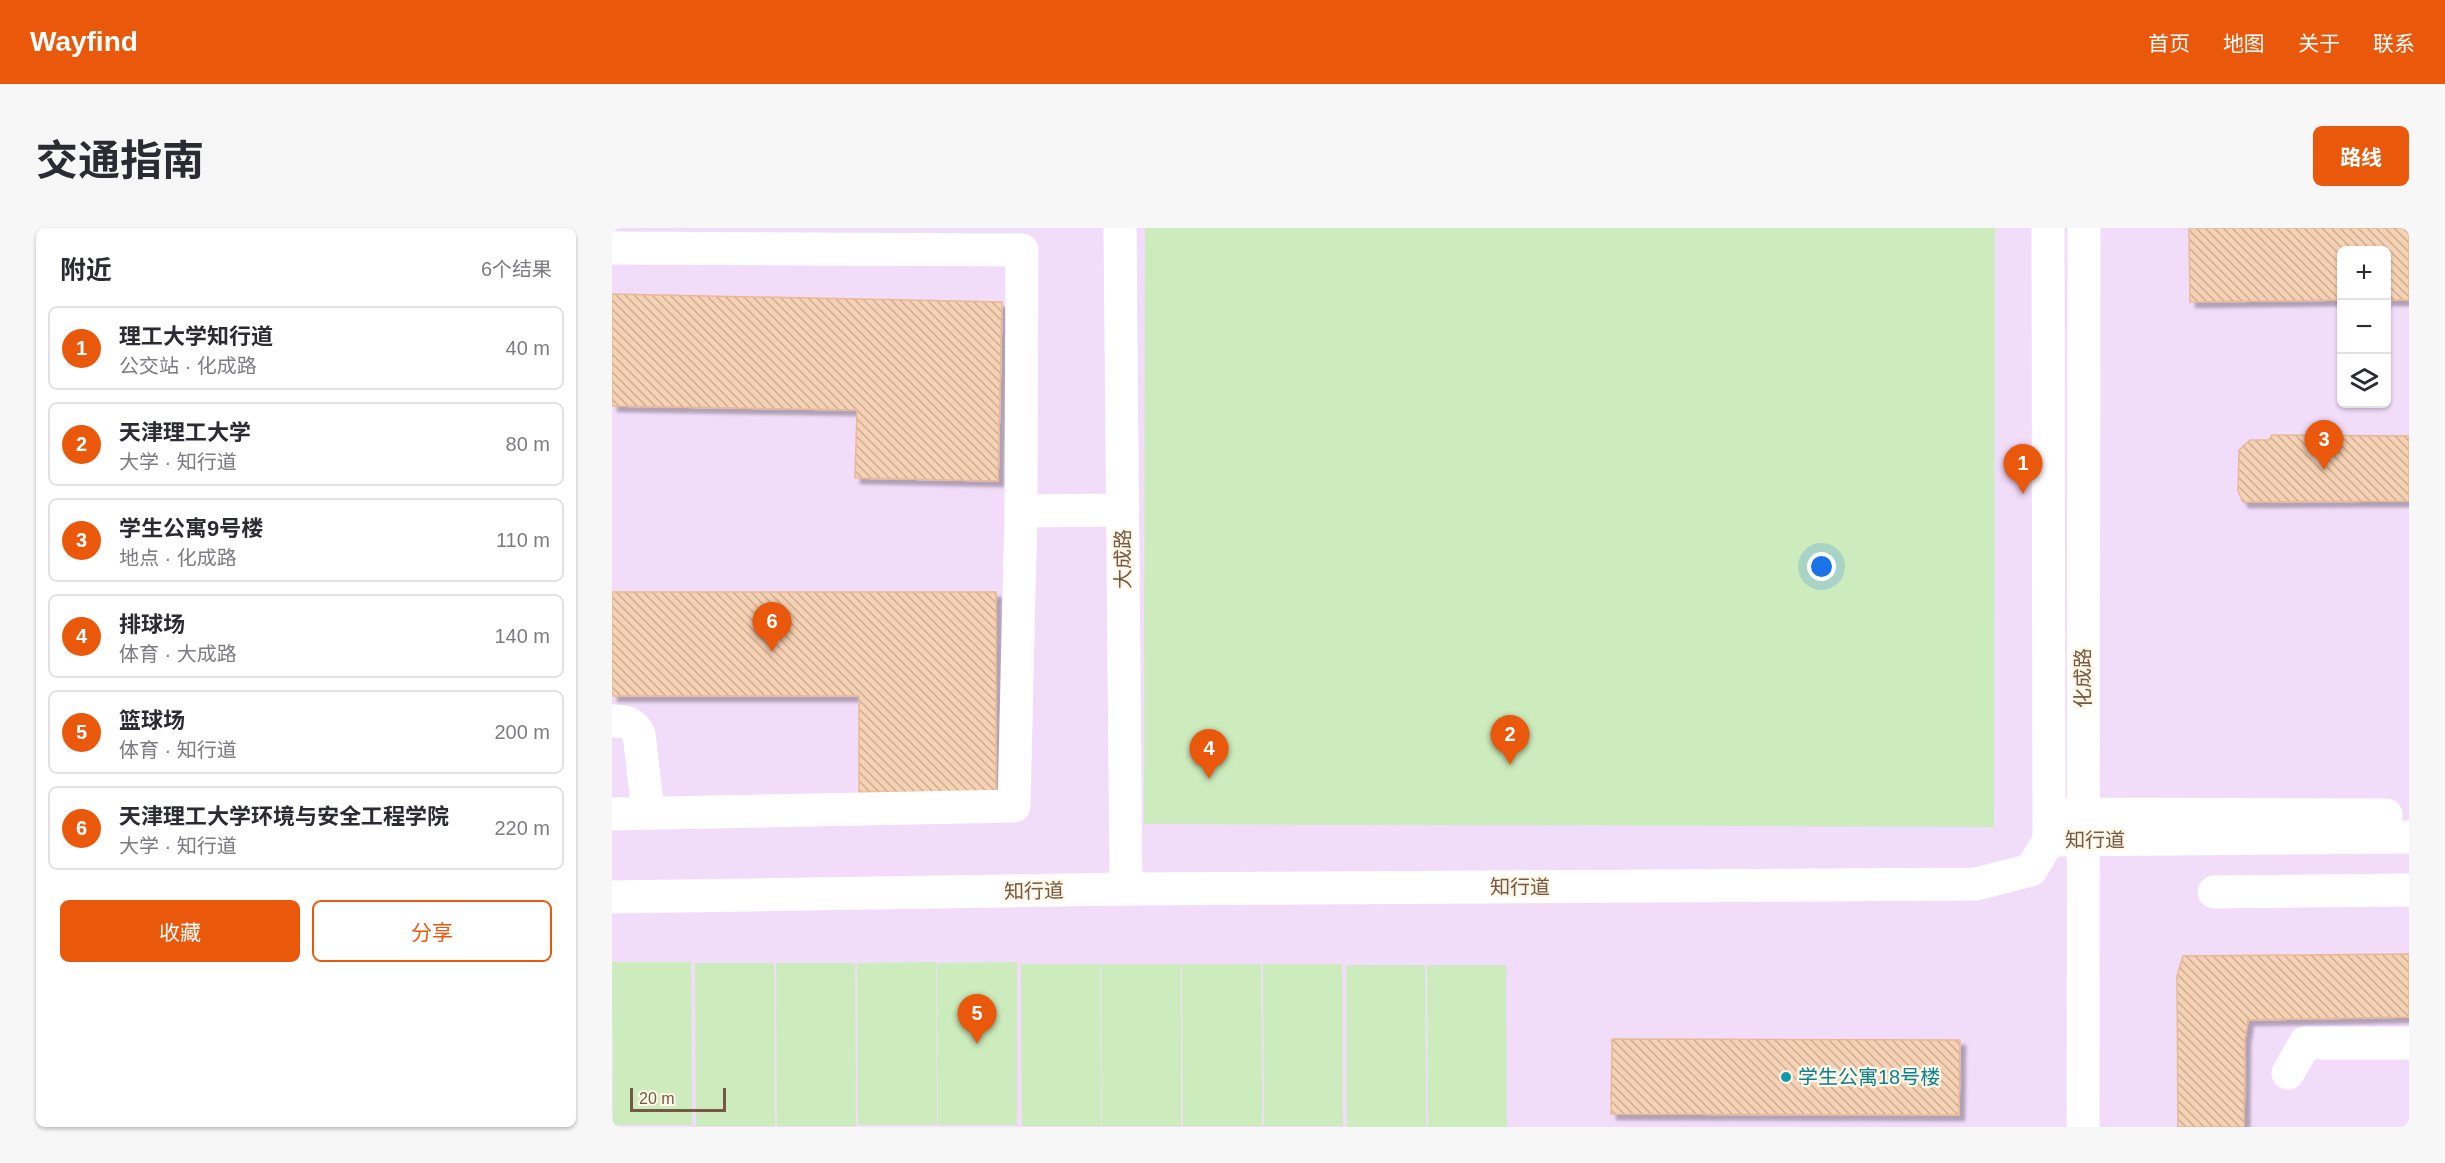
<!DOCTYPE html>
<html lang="zh">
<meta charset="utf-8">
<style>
body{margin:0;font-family:Helvetica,"Noto Sans SC",sans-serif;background:#f7f7f7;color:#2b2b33}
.controls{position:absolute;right:18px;top:18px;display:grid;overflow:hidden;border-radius:9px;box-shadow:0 2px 4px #0004}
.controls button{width:54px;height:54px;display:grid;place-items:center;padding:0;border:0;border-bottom:2px solid #e1e1e2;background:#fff;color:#2b2b33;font:30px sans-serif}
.scale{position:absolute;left:18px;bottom:15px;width:96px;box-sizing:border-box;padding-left:6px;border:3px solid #765945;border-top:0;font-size:16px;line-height:21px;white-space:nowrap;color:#765945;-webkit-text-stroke:4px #fff7e7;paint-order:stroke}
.you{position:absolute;left:1210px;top:339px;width:21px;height:21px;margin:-15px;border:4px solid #fff;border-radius:50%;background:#1a73e8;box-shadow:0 0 0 9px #1a73e833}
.badge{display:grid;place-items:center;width:39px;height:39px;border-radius:50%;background:#ea580c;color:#fff;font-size:20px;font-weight:700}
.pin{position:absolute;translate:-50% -50px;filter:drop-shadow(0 2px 3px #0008)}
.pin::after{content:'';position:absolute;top:32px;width:21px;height:18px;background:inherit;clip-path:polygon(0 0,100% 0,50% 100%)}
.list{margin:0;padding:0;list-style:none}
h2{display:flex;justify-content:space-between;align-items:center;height:78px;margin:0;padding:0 24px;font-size:26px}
h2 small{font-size:20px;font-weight:400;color:#7c7c81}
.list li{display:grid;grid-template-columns:39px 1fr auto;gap:18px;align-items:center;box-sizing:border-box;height:84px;margin:0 12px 12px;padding:0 12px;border:2px solid #e1e1e2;border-radius:9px}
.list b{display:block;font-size:22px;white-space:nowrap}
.list p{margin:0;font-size:20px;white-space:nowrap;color:#7c7c81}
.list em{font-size:20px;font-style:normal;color:#7c7c81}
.actions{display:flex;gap:12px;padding:18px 24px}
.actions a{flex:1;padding:14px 0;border:2px solid #ea580c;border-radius:9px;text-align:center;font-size:21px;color:#ea580c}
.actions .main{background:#ea580c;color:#fff}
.icon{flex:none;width:33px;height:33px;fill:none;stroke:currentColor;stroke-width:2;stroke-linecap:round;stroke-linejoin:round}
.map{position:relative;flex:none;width:1797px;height:899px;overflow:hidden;border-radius:9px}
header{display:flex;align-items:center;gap:36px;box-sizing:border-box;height:84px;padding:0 30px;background:#ea580c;color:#fff}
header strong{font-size:28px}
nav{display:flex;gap:33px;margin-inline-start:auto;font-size:21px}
.intro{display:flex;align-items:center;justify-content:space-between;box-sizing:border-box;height:144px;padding:0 36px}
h1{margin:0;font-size:42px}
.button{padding:15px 27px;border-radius:9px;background:#ea580c;color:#fff;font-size:21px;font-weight:700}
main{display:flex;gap:36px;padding:0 36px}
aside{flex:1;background:#fff;border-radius:9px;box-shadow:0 2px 4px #0004}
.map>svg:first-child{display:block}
.education{fill:#f1dcfa;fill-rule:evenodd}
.garden{fill:#cdecbd}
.building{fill:url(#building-back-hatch);stroke:#eab993;stroke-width:1.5;filter:url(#shadow)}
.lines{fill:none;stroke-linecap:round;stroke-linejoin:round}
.minor{stroke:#fff;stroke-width:33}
.culture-dot{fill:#0f9aa8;stroke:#fff7e7;stroke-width:2}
.labels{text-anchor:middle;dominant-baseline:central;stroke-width:4.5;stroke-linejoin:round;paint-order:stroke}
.street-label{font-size:20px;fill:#765945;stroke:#fff7e7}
.culture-label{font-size:20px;fill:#0d838f;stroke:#fff7e7;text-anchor:start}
</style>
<header>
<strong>Wayfind</strong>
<nav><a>首页</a><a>地图</a><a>关于</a><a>联系</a></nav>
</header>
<div class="intro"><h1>交通指南</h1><a class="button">路线</a></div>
<main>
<aside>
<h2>附近<small>6个结果</small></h2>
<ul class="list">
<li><span class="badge">1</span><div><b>理工大学知行道</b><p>公交站 · 化成路</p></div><em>40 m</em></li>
<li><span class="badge">2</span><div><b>天津理工大学</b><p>大学 · 知行道</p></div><em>80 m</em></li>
<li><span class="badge">3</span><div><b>学生公寓9号楼</b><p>地点 · 化成路</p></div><em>110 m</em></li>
<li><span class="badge">4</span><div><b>排球场</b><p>体育 · 大成路</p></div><em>140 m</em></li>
<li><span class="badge">5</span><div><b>篮球场</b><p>体育 · 知行道</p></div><em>200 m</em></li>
<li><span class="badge">6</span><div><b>天津理工大学环境与安全工程学院</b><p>大学 · 知行道</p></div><em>220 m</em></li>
</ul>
<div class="actions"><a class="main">收藏</a><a>分享</a></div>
</aside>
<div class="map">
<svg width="1797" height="899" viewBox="0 0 1797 899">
<defs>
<pattern id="building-back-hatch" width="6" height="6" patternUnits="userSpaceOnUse" patternTransform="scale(1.5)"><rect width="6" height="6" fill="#f6d2b4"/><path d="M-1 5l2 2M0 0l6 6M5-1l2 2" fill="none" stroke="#ccad94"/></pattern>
<filter id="shadow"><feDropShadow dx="5.5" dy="5.5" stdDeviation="1.5" flood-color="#0004"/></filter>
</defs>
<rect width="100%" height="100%" fill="#fef4df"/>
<path class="education" d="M0,0H1797V899H0ZM1730,22H1774V176H1730Z"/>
<g class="garden">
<path d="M533,0H1383L1382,599L532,596Z"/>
<path d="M0,734H79L80,897H1Z"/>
<path d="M324,734L325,897H246L245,735Z"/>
<path d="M405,734V897H326L325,735Z"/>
<path d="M83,735H162L163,898H84Z"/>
<path d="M164,735H243L244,898H165Z"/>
<path d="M409,736H488L489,898H410Z"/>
<path d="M489,736H569V898H490Z"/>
<path d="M570,736H649L650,898H571Z"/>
<path d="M651,736H730L731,898H652Z"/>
<path d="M734,737H813L814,899H735Z"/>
<path d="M815,737H894L895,899H816Z"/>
</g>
<g class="building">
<path d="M1577,0H1797V72H1774V22H1730V72L1578,74Z"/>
<path d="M0,66L390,74L386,253L243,250L245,182L0,178Z"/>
<path d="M1660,207L1797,208V273L1631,274L1626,263L1627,222L1638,212H1657Z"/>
<path d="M0,364H384V564H247V468H0Z"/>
<path d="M1797,726V789L1636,792L1633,811L1632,899H1566L1565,748L1571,728Z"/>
<path d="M1000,811L1348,812L1347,887L999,886Z"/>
</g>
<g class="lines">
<g class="minor">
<path d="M508,0L514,661"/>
<path d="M1436,0L1437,612"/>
<path d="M0,20L410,22L409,283L511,282"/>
<path d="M0,493C13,493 20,494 27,506L36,584"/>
<path d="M0,586L402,578L409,283"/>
<path d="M1448,586L1774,587"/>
<path d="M1448,612L1797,609"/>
<path d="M1602,664L1797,662"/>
<path d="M0,669L514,661L1364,656L1419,642L1437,612"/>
<path d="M1676,845L1693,815H1797"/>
<path d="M1471,899L1472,0"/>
</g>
</g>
<circle class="culture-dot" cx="1174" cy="849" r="6"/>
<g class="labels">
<g class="street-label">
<text transform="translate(511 331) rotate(-90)">大成路</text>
<text transform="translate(1471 450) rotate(-90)">化成路</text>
<text x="1483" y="612">知行道</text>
<text x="908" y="659">知行道</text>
<text transform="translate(422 663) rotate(-1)">知行道</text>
</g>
<g class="culture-label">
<text x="1186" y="849">学生公寓18号楼</text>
</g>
</g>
</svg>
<div class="controls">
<button>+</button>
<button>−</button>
<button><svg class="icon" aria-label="layers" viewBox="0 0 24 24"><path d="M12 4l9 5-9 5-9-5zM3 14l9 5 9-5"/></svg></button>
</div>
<div class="scale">20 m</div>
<div class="you"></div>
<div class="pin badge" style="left:1411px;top:266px">1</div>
<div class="pin badge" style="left:898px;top:537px">2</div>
<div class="pin badge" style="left:1712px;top:242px">3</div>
<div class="pin badge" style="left:597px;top:551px">4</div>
<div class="pin badge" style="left:365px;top:816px">5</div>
<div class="pin badge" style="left:160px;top:424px">6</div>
</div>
</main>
